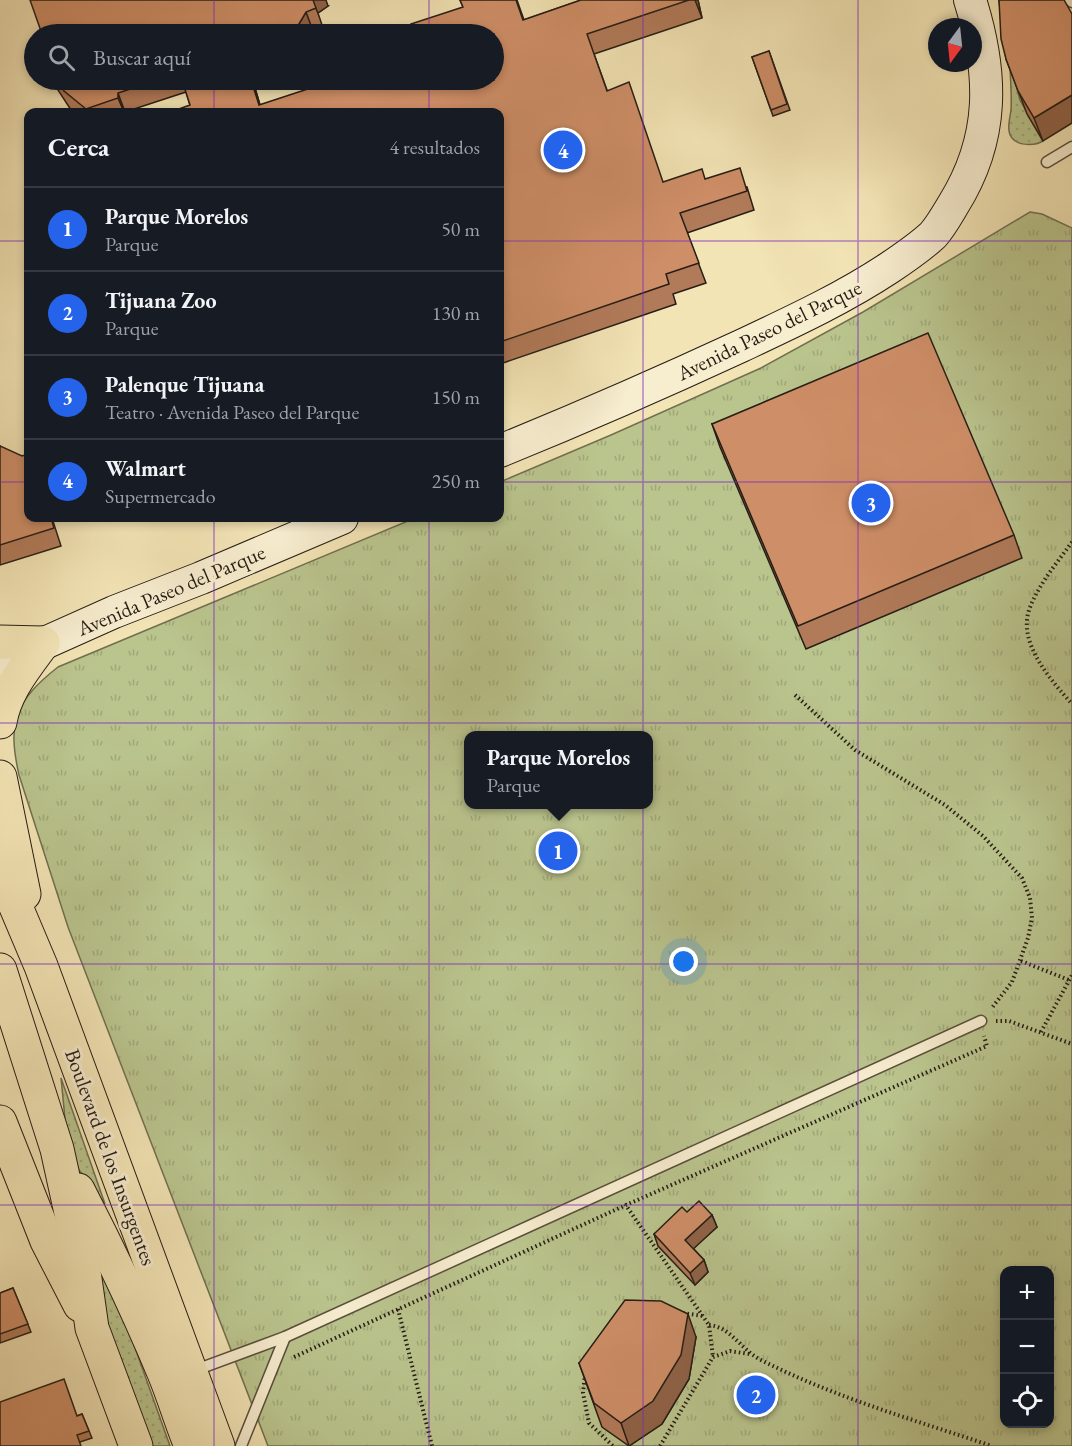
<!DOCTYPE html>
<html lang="es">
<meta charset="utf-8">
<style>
body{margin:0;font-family:"EB Garamond",serif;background:#20242c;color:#f1f3f6}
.controls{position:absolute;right:18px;bottom:18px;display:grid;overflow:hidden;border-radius:12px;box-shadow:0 3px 9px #0003}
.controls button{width:54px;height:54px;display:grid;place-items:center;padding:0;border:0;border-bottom:2px solid #363941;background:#171b24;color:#f1f3f6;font:30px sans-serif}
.compass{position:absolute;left:928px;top:18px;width:54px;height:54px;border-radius:50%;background:#171b24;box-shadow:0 3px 9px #0003;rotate:195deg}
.you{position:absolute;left:684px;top:962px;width:21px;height:21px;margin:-15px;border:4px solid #fff;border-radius:50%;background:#1a73e8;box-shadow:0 0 0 9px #1a73e833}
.badge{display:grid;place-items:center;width:39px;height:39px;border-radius:50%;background:#2563eb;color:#fff;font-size:20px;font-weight:700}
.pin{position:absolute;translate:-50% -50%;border:3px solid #fff;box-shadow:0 2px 6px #0006}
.popup{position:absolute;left:464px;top:731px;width:189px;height:78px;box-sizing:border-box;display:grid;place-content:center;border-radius:12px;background:#171b24;filter:drop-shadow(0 2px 4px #0005);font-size:20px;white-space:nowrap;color:#9ea1a6}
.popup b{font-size:22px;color:#f1f3f6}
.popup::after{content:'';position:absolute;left:50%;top:100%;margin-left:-12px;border:12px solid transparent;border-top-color:#171b24}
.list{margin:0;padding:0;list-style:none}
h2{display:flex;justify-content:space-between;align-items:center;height:78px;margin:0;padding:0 24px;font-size:26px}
h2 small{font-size:20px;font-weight:400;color:#9ea1a6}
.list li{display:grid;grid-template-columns:39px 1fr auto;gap:18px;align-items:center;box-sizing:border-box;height:84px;padding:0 24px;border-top:2px solid #363941}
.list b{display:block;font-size:22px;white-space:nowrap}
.list p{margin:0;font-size:20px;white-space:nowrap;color:#9ea1a6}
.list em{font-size:20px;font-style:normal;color:#9ea1a6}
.icon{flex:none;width:33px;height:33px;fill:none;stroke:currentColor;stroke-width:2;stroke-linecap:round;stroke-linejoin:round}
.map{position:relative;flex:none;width:1072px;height:1446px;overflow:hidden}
.search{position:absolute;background:#171b24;box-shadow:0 3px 9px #0003;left:24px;top:24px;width:480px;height:66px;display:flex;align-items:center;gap:15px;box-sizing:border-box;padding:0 21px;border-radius:33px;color:#9ea1a6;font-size:22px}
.panel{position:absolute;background:#171b24;box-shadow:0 3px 9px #0003;left:24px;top:108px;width:480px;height:414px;border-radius:12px}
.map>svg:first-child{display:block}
.grass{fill:url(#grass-dots);stroke:#707051;stroke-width:1.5}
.park{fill:url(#park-tufts);stroke:#707051;stroke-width:1.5;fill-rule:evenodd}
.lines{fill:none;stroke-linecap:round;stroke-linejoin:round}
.lane-casing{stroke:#594f3d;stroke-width:13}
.secondary-casing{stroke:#261d15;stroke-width:34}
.primary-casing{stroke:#261d15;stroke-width:35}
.path{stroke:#261d15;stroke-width:4;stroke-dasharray:1.5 3;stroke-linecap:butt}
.lane{stroke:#f7edcf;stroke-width:10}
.secondary{stroke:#f7edcf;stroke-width:32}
.primary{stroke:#f3e4b5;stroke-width:33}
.wall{fill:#b17a59;stroke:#261d15;stroke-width:1.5}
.shaded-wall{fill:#906348;stroke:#261d15;stroke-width:1.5}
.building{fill:#ce8e67;stroke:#261d15;stroke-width:1.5}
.grid{fill:none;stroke:#7b2cbf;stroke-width:1.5;stroke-opacity:0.55}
.labels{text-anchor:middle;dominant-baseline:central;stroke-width:6;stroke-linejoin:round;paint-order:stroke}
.street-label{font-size:21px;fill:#261d15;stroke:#f7edcf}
</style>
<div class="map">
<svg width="1072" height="1446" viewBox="0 0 1072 1446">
<defs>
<pattern id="grass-dots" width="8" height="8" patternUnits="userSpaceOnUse" patternTransform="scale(1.5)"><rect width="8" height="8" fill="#bac48d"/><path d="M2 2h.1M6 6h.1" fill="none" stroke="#a0a879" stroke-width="1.8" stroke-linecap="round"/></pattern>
<pattern id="park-tufts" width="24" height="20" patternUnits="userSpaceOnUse" patternTransform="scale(1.5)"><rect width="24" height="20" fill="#bac48d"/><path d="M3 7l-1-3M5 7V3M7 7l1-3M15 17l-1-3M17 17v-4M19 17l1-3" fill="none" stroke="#a0a879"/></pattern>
</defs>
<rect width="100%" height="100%" fill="#f3e4b5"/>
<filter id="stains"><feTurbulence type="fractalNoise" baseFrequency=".00333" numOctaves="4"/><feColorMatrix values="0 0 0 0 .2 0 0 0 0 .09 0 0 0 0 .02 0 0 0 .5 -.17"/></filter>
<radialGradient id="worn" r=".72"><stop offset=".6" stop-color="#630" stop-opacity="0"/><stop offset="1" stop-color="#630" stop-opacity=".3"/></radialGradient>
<g class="grass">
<path d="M1010,62L1020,100L1043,141C1035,146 1018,146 1012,138C1006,131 1010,118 1011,110C1012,94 1010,78 1010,62Z"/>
<path d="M61,1078L105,1204L79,1170L67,1139Z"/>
<path d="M92,1253L117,1297L170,1446H149L120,1379Z"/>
</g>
<path class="park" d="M1030,212L1042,214L1072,228V1446H268L68,927L19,775C7,722 15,701 58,667L415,518H500V482L611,435L761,368L863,312ZM468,736H648V804H468ZM1004,1270H1050V1424H1004Z"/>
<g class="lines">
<defs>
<g id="lane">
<path d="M1070,0L1072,2"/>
<path d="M1047,162L1072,147"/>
<path d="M193,1371L285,1337L981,1021"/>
<path d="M241,1446L285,1337"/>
</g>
<g id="secondary">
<path d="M500,451C581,418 661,383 741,346C792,322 842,299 889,268C904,258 920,247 933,235C941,226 947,215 953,205C995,138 993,73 970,0"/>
<path d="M0,663L114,612L201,578L342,518"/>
</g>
<g id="primary">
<path d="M0,642L43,643"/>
<path d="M0,722C5,691 25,668 43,643"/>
<path d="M0,777L24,894"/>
<path d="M0,869L41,966L218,1446"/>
<path d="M0,970L57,1149L84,1272L92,1328L136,1446"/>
<path d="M0,1122L47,1241L80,1305"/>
<path d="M78,1190C109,1250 138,1311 164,1373C174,1397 181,1422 191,1446"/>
</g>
</defs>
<use href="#lane" class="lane-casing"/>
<use href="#secondary" class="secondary-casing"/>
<use href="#primary" class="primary-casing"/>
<g class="path">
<path d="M1072,542C1057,563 1038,585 1029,610C1018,644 1051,680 1072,704"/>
<path d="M795,695L855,750L945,805L983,836L1022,878L1030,898L1032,918L1028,938L1012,982L991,1009"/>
<path d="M1021,961L1069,980"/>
<path d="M996,1021H1009L1072,1044"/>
<path d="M1041,1032L1072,975"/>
<path d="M625,1204L709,1325L713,1357"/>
<path d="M398,1309L432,1446"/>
<path d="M683,1313L703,1316"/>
<path d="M709,1325C731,1327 740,1349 761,1360C834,1397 914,1420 992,1446"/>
<path d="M294,1357L626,1205L987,1046L984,1036"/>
<path d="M585,1374L583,1393L589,1423L613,1446"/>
<path d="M660,1446L713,1357L730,1351L749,1354"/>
</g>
<use href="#lane" class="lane"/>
<use href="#secondary" class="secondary"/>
<use href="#primary" class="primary"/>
</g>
<g class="wall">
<path d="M30,0L328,6L318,13L323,28L313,31Z"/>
<path d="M460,0H517L524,20L581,0H698L702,18L594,54L607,90L663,182L705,179L747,187L754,210L687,233L706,283L673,294L676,304L500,364V112L190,105L186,92L125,112H74L71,110L54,84L52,80H275L276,81L255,88L260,105L494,80Z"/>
<path d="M999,0L1043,141L1027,114L1006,59Z"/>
<path d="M769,51L790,110L773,116L752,57Z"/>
<path d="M712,424L1014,535L1022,558L806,649L720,447Z"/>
<path d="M0,446L52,518L61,546L0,565Z"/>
<path d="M687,1212L712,1215L717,1227L693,1248L704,1260L708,1272L695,1285L658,1246L654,1234Z"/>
<path d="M13,1288L31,1332L0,1343V1293Z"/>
<path d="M696,1337L689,1379L662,1424L629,1446L602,1427L579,1363Z"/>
<path d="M82,1414L92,1438L80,1442L0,1446Z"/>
</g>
<g class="shaded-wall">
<path d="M312,0H326L328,6L318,13Z"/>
<path d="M695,0H698L702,18Z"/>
<path d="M306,12L313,31L311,34H293Z"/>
<path d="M251,80L255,88L262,112L259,105Z"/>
<path d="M118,93L125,112H124L118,98Z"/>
<path d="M1072,95V123L1043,141L1034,118Z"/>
<path d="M712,1215L717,1227L690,1252L685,1240Z"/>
<path d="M704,1260L708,1272L695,1285L690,1273Z"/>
<path d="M688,1314L696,1337L689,1379L662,1424L629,1446L621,1423Z"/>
</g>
<g class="building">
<path d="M30,0H313L316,8L306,12L293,34H42Z"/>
<path d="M460,0H516L523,20L581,0H689L587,34L607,91L629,82L663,182L702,169L705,179L740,168L747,191L680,213L699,263L666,274L669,284L500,342V112H173V111L190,105L182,80H251L259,105L335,80H494V34H415L411,24L463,7Z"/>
<path d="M999,0H1064L1072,14V95L1034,118L1018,91L1006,59L1001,39Z"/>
<path d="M769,51L787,104L771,110L752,57Z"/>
<path d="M57,80H158L118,93V98L86,109L64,91Z"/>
<path d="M928,333L1014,535L798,626L712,424Z"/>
<path d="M0,446L22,456L28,454V518H51L54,528L0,545Z"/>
<path d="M699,1201L712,1215L685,1240L704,1260L690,1273L654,1234L682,1207L687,1212Z"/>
<path d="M13,1288L28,1324L0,1334V1293Z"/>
<path d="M625,1300L661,1301L688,1314L681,1355L653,1401L621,1423L594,1403L579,1363Z"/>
<path d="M64,1379L77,1416L82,1414L89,1431L77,1435L81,1446H0V1402Z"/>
</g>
<path class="grid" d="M214,0V34M429,0V34M643,0V1446M858,0V1446M214,80V112M429,80V112M0,241H28M500,241H1072M0,482H28M500,482H1072M214,518V1446M429,518V1446M0,723H1072M0,964H1072M0,1205H1072"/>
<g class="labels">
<g class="street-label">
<text transform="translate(769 330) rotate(-26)">Avenida Paseo del Parque</text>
<text transform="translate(171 590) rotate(-23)">Avenida Paseo del Parque</text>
<text transform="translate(111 1157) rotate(70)">Boulevard de los Insurgentes</text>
</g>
</g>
<rect width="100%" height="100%" filter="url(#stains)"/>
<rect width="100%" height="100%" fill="url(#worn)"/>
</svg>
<div class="controls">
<button>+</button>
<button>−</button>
<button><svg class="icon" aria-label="locate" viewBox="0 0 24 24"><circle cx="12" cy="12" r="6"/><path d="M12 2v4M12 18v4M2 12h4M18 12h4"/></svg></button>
</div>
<svg class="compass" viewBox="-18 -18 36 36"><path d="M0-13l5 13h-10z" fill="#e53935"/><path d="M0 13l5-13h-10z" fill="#9ea1a6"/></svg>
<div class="you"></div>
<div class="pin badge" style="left:558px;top:851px">1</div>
<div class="popup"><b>Parque Morelos</b>Parque</div>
<div class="pin badge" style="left:756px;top:1395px">2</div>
<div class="pin badge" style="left:871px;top:503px">3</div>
<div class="pin badge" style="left:563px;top:150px">4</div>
<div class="search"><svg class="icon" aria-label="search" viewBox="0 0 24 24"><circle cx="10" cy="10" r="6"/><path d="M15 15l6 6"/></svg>Buscar aquí</div>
<section class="panel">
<h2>Cerca<small>4 resultados</small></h2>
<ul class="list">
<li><span class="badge">1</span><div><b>Parque Morelos</b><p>Parque</p></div><em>50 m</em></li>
<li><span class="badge">2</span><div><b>Tijuana Zoo</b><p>Parque</p></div><em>130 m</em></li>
<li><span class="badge">3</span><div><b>Palenque Tijuana</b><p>Teatro · Avenida Paseo del Parque</p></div><em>150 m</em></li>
<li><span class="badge">4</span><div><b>Walmart</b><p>Supermercado</p></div><em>250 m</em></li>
</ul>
</section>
</div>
